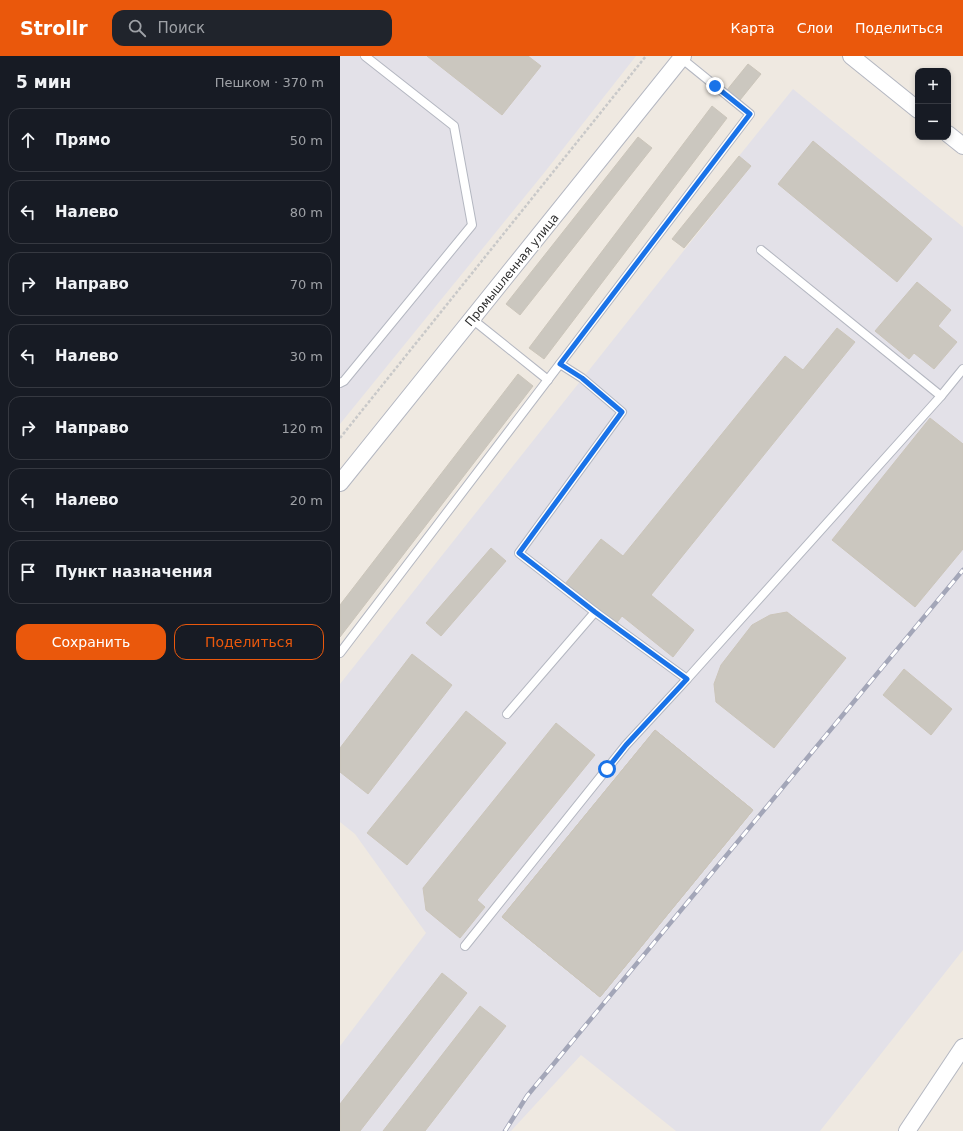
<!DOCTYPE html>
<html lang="ru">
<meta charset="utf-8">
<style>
body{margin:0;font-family:"DejaVu Sans",sans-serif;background:#20242c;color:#f1f3f6}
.controls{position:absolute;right:12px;top:12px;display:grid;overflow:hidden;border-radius:8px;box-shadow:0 2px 6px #0003}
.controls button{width:36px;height:36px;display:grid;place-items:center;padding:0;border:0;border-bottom:1px solid #363941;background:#171b24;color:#f1f3f6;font:20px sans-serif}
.stop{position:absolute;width:12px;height:12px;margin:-9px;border:3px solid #1a73e8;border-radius:50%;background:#fff}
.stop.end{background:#1a73e8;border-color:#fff;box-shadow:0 1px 4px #0008}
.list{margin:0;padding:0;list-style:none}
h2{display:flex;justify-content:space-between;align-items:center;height:52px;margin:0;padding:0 16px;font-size:17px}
h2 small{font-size:13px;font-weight:400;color:#9ea1a6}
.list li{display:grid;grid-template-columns:26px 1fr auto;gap:12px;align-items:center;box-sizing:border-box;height:64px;margin:0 8px 8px;padding:0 8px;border:1px solid #363941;border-radius:12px}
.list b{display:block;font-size:15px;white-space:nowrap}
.list em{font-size:13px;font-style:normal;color:#9ea1a6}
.actions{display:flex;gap:8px;padding:12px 16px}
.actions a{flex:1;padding:9px 0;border:1px solid #ea580c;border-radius:12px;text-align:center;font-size:14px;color:#ea580c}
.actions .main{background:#ea580c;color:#fff}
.icon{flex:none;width:22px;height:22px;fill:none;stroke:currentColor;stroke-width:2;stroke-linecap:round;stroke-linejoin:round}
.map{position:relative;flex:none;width:623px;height:1075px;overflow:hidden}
header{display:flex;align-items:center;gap:24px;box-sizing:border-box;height:56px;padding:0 20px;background:#ea580c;color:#fff}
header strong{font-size:19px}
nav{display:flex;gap:22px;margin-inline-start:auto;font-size:14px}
.search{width:280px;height:36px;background:#20242c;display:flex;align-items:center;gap:10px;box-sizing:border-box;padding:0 14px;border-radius:12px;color:#9ea1a6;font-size:15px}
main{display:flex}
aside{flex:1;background:#171b24}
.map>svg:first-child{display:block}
.industrial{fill:#e3e1e8}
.building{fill:#cbc7bf;stroke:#cbc5ba}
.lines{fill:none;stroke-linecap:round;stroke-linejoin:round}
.lane-casing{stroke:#b4b7c1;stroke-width:10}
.street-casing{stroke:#b4b7c1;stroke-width:18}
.path{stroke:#c9c9c9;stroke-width:2.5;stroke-dasharray:3 2;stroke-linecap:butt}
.lane{stroke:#fff;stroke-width:8}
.street{stroke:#fff;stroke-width:16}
.rail-casing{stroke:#a3a6b8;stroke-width:4.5}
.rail{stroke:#fff;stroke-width:3;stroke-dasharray:9;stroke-linecap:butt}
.route{stroke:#1a73e8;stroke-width:5}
.labels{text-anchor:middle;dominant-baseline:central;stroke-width:3;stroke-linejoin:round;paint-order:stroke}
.street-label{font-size:12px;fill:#2e2e2e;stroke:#fff}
</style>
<header>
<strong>Strollr</strong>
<div class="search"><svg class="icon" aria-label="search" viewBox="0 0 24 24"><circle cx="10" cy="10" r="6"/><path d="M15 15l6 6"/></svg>Поиск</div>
<nav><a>Карта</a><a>Слои</a><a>Поделиться</a></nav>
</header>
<main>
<aside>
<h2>5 мин<small>Пешком · 370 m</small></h2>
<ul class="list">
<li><svg class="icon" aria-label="ahead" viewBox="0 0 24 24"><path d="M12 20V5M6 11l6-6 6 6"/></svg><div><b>Прямо</b></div><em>50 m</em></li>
<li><svg class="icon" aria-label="left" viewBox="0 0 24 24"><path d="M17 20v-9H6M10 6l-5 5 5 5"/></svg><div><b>Налево</b></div><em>80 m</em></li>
<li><svg class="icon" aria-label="right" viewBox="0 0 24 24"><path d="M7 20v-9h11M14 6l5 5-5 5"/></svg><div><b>Направо</b></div><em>70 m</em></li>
<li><svg class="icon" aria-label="left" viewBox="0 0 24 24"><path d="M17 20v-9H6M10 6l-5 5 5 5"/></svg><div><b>Налево</b></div><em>30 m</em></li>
<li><svg class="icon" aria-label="right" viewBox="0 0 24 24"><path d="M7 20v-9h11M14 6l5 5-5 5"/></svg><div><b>Направо</b></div><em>120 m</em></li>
<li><svg class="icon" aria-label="left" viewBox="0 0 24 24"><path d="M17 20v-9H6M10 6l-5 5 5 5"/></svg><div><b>Налево</b></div><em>20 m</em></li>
<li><svg class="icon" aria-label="arrive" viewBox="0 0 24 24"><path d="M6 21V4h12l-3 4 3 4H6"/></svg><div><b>Пункт назначения</b></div></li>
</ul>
<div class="actions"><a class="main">Сохранить</a><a>Поделиться</a></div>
</aside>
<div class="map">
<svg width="623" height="1075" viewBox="0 0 623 1075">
<rect width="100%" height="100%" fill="#efe9e1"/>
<g class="industrial">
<path d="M0,0H296L204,117L0,368Z"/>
<path d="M453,33L623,171V894L480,1075H336L241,999L171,1075H0V990L86,877L15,778L0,766V628L411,110L399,100Z"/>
</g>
<g class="building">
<path d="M87,0H188L201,10L162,59Z"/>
<path d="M408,8L421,18L400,44L387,34Z"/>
<path d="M372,50L387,62L204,303L189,292Z"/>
<path d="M298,81L312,92L180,259L166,248Z"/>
<path d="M473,85L592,183L557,226L438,128Z"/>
<path d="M399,100L411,110L344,192L332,183Z"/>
<path d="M577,226L611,254L598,270L617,286L594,313L574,297L569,303L535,275Z"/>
<path d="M497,272L515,286L311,539L354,574L333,601L282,560L275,569L225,528L261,483L283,500L445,300L463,314Z"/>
<path d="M178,318L193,330L0,581V549Z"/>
<path d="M590,362L623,388V493L575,551L492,484Z"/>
<path d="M151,492L166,505L101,580L86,567Z"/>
<path d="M447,556L506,602L434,692L376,646L374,628L381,609L412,569L430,559Z"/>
<path d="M72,598L112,629L28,738L0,716V692Z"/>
<path d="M564,613L612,653L591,679L543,639Z"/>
<path d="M126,655L166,687L67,809L27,777Z"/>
<path d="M216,667L255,699L137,844L145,851L120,882L86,854L83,832Z"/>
<path d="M315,674L413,754L260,941L162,861Z"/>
<path d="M315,674L413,754L260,941L162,861Z"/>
<path d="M102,917L127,937L20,1075H0V1048Z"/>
<path d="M140,950L166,970L85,1075H43Z"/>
</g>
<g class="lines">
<defs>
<g id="lane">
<path d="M421,194L601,340"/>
<path d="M132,263L208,324"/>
<path d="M220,308L242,322L282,356L179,497L255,556"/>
<path d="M0,327L4,325L132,169L114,70L25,0"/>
<path d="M0,597L410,58L341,2"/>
<path d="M167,658L255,556L347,623L601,340L623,313"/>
<path d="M125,890L286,689L347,623"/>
</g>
<g id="street">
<path d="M511,0L578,54"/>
<path d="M608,78L623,90"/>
<path d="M0,427L343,0"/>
<path d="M567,1075L623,991"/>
</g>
</defs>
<use href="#lane" class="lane-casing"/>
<use href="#street" class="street-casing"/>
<path class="path" d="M0,382L306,0"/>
<use href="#lane" class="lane"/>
<use href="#street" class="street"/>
<defs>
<path id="rail" d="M165,1075L187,1040L623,514"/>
</defs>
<use href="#rail" class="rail-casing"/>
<use href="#rail" class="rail"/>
</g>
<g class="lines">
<path class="route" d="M267,713L286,689L347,623L255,556L179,497L282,356L242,322L220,308L410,58L375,30"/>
</g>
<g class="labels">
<g class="street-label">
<text transform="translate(172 214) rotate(-51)">Промышленная улица</text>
</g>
</g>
</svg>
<div class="controls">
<button>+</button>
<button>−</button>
</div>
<div class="stop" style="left:267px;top:713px"></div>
<div class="stop end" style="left:375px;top:30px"></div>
</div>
</main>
